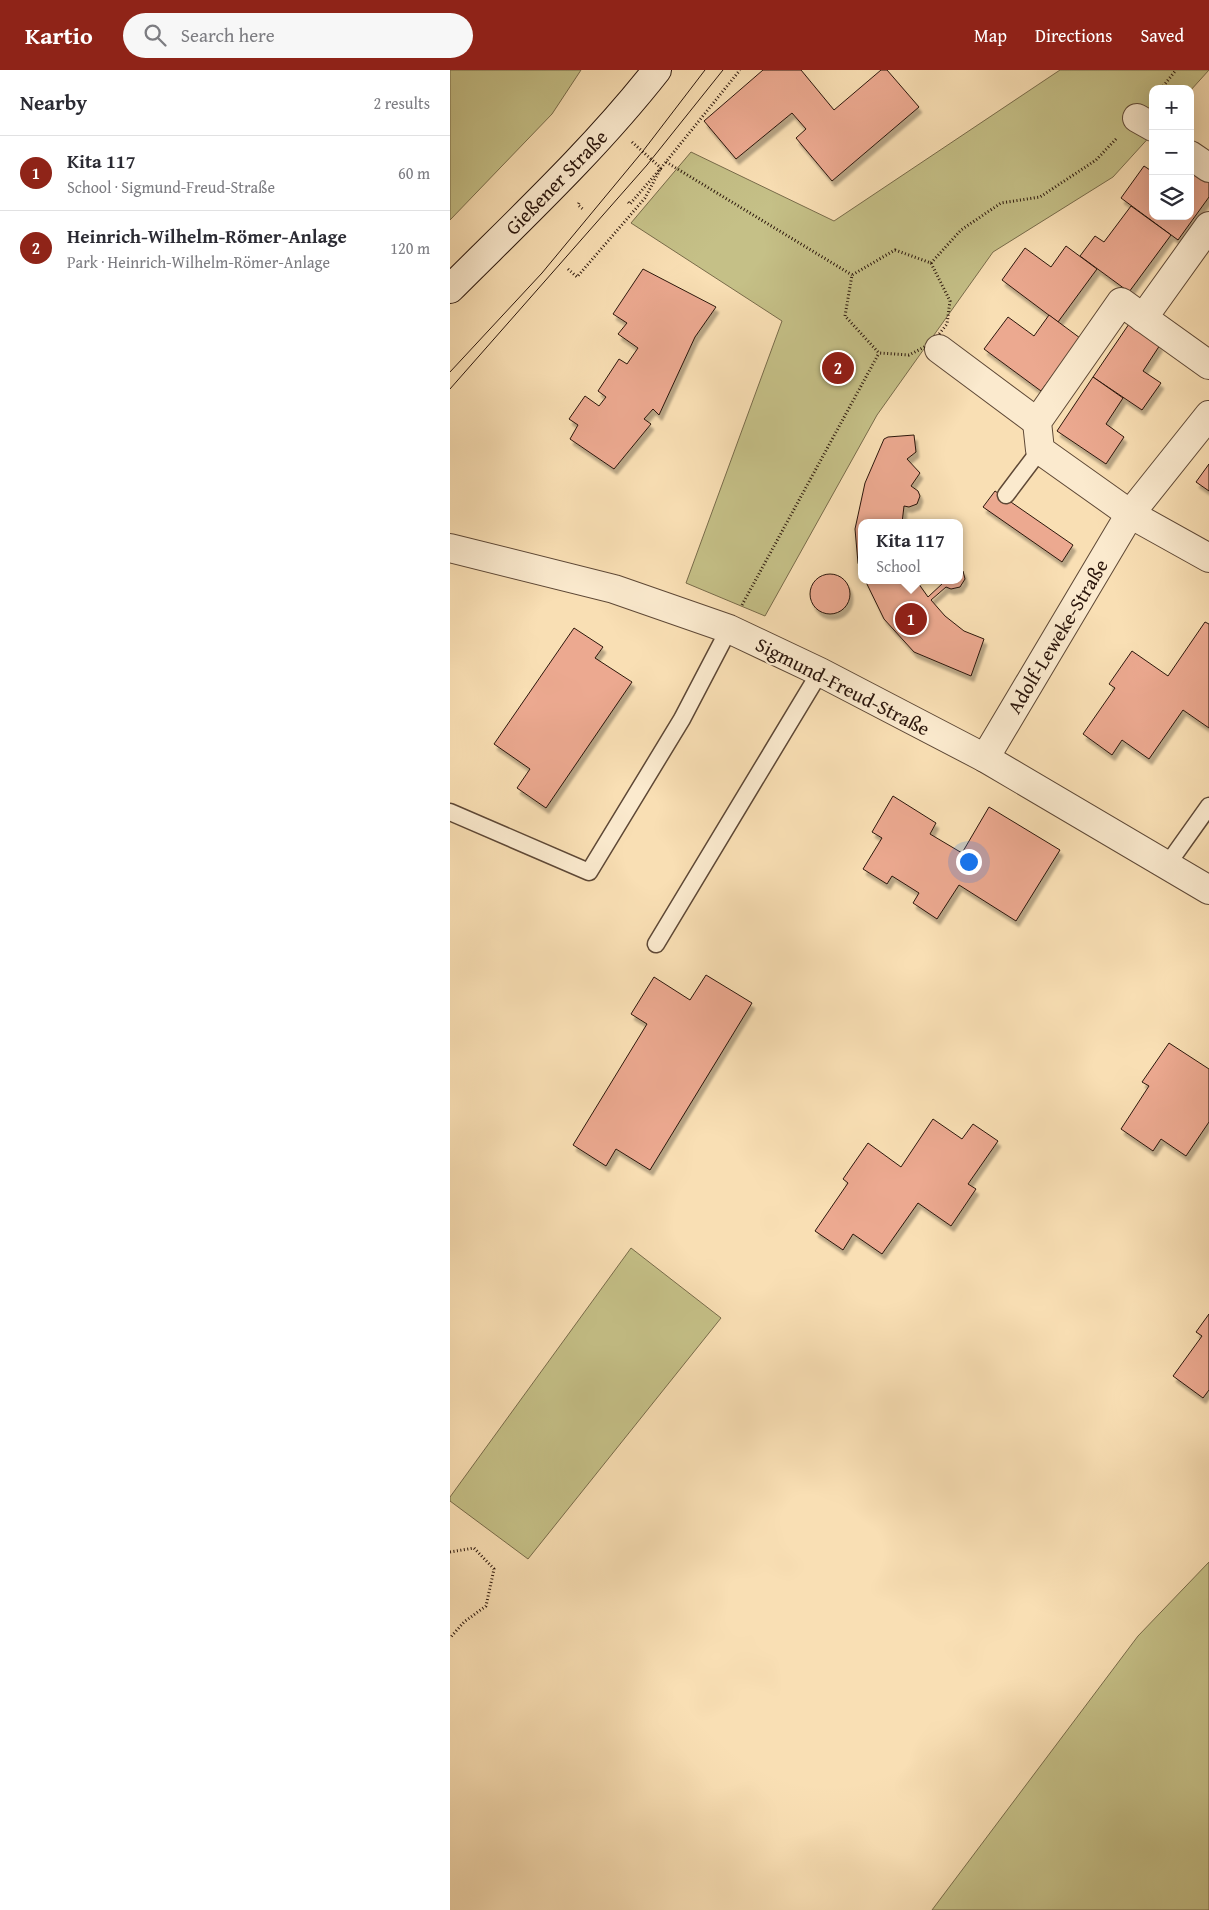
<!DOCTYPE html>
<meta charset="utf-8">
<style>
body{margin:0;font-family:"Gentium Book Plus",serif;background:#f7f7f7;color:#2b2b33}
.controls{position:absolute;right:15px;top:15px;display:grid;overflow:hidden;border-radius:10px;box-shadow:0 5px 20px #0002}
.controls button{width:45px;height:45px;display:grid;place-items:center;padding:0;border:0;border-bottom:1px solid #e1e1e2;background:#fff;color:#2b2b33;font:25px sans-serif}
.you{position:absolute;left:518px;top:791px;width:18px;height:18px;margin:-12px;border:4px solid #fff;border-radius:50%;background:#1a73e8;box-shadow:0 0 0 8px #1a73e833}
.badge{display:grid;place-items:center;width:32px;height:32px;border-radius:50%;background:#8f2418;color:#fff;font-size:16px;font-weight:700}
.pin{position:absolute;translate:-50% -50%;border:2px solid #fff;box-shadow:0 1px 5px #0006}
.popup{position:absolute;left:408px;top:449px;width:105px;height:65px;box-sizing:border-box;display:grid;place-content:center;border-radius:10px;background:#fff;filter:drop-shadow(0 1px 4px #0005);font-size:16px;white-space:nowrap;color:#7c7c81}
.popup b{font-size:19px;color:#2b2b33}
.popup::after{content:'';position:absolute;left:50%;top:100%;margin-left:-10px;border:10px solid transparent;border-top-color:#fff}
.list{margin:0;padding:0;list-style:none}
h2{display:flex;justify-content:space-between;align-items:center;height:65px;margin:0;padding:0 20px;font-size:21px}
h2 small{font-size:16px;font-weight:400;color:#7c7c81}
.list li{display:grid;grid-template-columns:32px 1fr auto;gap:15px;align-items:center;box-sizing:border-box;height:75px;padding:0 20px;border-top:1px solid #e1e1e2}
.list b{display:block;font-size:19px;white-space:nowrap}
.list p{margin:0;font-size:16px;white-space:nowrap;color:#7c7c81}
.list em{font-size:16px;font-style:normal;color:#7c7c81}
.icon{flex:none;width:28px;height:28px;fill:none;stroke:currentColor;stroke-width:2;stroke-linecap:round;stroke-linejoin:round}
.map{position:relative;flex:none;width:759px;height:1840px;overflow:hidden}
header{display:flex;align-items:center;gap:30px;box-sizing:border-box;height:70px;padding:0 25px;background:#8f2418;color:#fff}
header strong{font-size:24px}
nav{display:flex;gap:28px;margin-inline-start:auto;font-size:18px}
.search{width:350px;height:45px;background:#f7f7f7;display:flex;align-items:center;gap:12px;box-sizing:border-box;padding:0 18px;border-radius:28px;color:#7c7c81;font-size:19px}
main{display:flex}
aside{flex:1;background:#fff}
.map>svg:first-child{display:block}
.green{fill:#c5c087;stroke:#786b4a}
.building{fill:#eca990;stroke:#2b160c;filter:url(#shadow)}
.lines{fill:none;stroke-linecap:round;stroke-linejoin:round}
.lane-casing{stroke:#5e4836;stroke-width:19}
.street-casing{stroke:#5e4836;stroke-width:30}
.secondary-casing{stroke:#2b160c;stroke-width:30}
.path{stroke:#2b160c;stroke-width:3;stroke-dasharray:1 2.5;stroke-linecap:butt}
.lane{stroke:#fbeace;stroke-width:16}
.street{stroke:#fbeace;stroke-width:28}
.secondary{stroke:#fbeace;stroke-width:28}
.tram{stroke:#2b160c;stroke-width:1}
.labels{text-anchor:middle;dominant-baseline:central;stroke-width:4.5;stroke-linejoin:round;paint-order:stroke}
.street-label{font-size:20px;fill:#2b160c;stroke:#fbeace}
</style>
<header>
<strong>Kartio</strong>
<div class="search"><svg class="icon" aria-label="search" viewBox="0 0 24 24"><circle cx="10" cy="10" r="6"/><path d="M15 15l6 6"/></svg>Search here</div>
<nav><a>Map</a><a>Directions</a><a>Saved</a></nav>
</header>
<main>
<aside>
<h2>Nearby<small>2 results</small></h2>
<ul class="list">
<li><span class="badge">1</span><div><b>Kita 117</b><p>School · Sigmund-Freud-Straße</p></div><em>60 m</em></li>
<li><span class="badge">2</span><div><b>Heinrich-Wilhelm-Römer-Anlage</b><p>Park · Heinrich-Wilhelm-Römer-Anlage</p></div><em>120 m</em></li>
</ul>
</aside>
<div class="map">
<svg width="759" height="1840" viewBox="0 0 759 1840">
<defs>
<filter id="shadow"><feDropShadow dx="3" dy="5.5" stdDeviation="1" flood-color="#0004"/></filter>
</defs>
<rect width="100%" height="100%" fill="#f9dfb4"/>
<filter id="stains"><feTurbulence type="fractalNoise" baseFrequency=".004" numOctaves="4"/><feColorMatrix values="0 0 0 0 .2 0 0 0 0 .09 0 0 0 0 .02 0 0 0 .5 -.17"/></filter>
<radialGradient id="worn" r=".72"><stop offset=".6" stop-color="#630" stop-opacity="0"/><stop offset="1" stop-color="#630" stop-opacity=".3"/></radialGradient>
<g class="green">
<path d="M0,0H131L102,44L0,150Z"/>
<path d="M610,0H759L740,21V19H703V63L663,107L543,182L427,345L315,546L236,513L332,251L181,153L241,82L384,151Z"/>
<path d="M181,1178L271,1248L78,1489L0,1431V1427Z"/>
<path d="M759,1492V1840H482L688,1566Z"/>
</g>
<g class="building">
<path d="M313,0H351L384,40L431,0H437L469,37L382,111L346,68L356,59L342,43L286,89L254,51Z"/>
<path d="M694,96L703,102V146H740V101L742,99L759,112V127L728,170L671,128Z"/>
<path d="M681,136L721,165L679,222L630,186L645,166L654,172Z"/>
<path d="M616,176L647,199L608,252L552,210L575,178L601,197Z"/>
<path d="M193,199L266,237L245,267L209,345L203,339L194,349L201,354L164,399L120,369L128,355L119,349L135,326L149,336L156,327L148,321L169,289L177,294L188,278L168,264L177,253L163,244Z"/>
<path d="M599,245L630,268L591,321L534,279L558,247L584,266Z"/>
<path d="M679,254L710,275L693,301L711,313L692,340L643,307Z"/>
<path d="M643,307L673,328L656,354L674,367L656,394L607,361Z"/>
<path d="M464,365L466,382L457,389L470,403L461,416L468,421L470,426L467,434L459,437L454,436L452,453H412V504L408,493L405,459L415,413L434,369L438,367Z"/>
<path d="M759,394V421L746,412Z"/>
<path d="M545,421L623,475L612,492L533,437Z"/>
<path d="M510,498L513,501L515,509L510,517L501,519L496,517L481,530L495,546L514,561L534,569L521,606L464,582L434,549L415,510H466L478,527L493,513L492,510H510Z"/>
<circle cx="380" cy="524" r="20"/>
<path d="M755,552L759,554V658L733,640L699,689L672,670L662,685L633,664L665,618L659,614L682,581L718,606Z"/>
<path d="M124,558L153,577L145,588L182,612L96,738L67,718L80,699L44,674Z"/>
<path d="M443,726L486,753L480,764L512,783L539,737L610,780L566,851L509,815L487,849L463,833L469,823L442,806L437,814L413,799L432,768L422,762Z"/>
<path d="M256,905L302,933L200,1100L166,1079L156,1096L123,1075L197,954L181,944L204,907L240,930Z"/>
<path d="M719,973L759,999V1052L736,1086L711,1069L703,1081L671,1059L699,1016L692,1012Z"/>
<path d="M483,1049L512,1069L523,1054L548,1071L518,1114L526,1119L501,1156L468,1133L432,1184L403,1164L393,1180L365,1161L398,1113L393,1109L418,1073L451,1097Z"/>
<path d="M759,1244V1320L753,1328L723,1306L752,1266L746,1262Z"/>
</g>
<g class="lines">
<defs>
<g id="lane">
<path d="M556,425L590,380"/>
<path d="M0,742L139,802L232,649L279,559"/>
<path d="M717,795L759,736"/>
<path d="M206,874L370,602"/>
</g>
<g id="street">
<path d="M687,48L703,57"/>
<path d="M740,85L759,98"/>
<path d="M693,248L759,156"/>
<path d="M489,279L587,352"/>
<path d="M759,295L671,232L587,352L590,380L680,444L759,488"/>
<path d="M0,478L164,519L279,559L370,602L535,688L759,820"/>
<path d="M535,688L680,444L759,345"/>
</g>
<path id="secondary" d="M0,219C71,148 145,79 207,0"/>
</defs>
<use href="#lane" class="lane-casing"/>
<use href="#street" class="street-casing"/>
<use href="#secondary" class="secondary-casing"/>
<g class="path">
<path d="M711,19L726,0"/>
<path d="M182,72L211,98L290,0"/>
<path d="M216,92L402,205"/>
<path d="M129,133L128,135L134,140"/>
<path d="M445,180L481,193L500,231L497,254L482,273L459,285L429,283L395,246L402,205Z"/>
<path d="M481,193L511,160L551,133L590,127L646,90L667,68"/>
<path d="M118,199L127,207L195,128L211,98L180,134L177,131"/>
<path d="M292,535L429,283"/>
<path d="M0,1482L24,1478L44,1499L36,1536L14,1552L0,1568"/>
</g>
<use href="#lane" class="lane"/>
<use href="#street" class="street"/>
<use href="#secondary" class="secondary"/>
<g class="tram">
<path d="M0,302L92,203L193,81L255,0"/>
<path d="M0,319L197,95L273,0"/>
</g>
</g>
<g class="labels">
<g class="street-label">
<text transform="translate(106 112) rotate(-46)">Gießener Straße</text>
<text transform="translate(607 566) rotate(-59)">Adolf-Leweke-Straße</text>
<text transform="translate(393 616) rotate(27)">Sigmund-Freud-Straße</text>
</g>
</g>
<rect width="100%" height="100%" filter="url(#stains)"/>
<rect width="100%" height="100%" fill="url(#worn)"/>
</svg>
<div class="controls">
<button>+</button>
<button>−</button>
<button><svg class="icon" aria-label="layers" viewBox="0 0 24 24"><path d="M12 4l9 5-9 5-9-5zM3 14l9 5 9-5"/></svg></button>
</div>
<div class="you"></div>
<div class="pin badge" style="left:461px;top:549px">1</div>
<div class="popup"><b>Kita 117</b>School</div>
<div class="pin badge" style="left:388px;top:298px">2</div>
</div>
</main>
